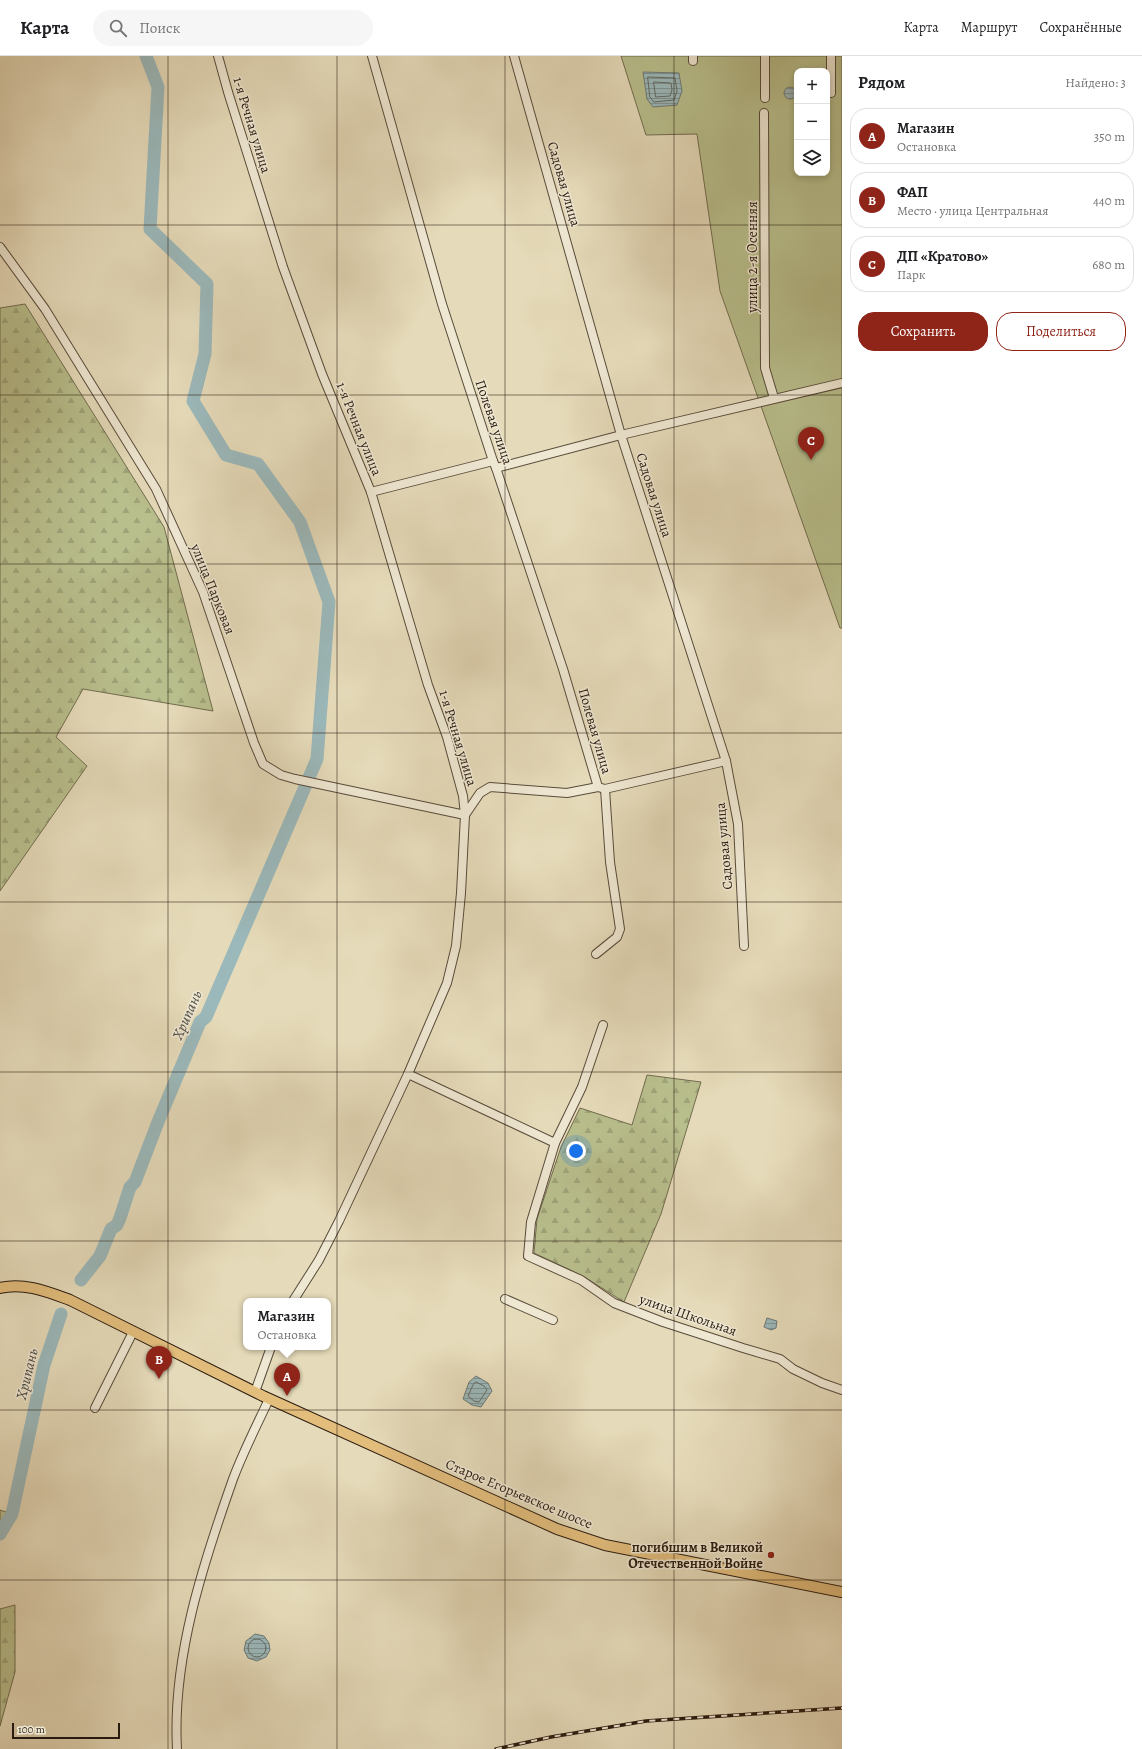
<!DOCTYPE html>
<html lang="ru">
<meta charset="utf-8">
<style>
body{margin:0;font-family:Alegreya,serif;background:#f6f6f6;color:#202124}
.controls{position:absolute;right:12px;top:12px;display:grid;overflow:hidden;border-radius:8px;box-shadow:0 2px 6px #0003}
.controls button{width:36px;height:36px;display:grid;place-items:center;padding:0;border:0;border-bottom:1px solid #e0e0e0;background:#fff;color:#202124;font:20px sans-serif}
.scale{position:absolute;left:12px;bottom:10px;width:108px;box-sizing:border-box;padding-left:4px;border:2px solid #2a1b10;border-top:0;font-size:11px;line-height:14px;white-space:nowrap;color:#2a1b10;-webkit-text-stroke:3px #eee7d2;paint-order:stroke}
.you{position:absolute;left:576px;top:1095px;width:14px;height:14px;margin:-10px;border:3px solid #fff;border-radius:50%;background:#1a73e8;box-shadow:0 0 0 6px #1a73e833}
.badge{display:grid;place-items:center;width:26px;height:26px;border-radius:50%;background:#8f2418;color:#fff;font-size:13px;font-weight:700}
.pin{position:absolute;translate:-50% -33px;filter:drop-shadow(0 1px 2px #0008)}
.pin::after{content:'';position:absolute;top:21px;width:14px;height:12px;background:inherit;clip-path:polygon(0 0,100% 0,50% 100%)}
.popup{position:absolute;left:243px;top:1242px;width:88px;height:52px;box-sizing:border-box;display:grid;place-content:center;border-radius:8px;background:#fff;filter:drop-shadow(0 1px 3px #0005);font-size:13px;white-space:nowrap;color:#757577}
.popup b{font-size:15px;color:#202124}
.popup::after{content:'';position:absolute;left:50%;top:100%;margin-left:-8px;border:8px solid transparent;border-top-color:#fff}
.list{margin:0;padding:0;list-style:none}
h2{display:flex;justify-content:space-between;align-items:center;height:52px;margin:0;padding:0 16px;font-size:17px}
h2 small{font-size:13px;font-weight:400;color:#757577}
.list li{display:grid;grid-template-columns:26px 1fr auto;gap:12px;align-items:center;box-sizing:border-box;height:56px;margin:0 8px 8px;padding:0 8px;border:1px solid #e0e0e0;border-radius:16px}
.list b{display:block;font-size:15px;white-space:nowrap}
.list p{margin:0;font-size:13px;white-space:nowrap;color:#757577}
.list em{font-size:13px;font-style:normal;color:#757577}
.actions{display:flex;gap:8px;padding:12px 16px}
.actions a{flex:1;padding:9px 0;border:1px solid #8f2418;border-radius:16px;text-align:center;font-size:14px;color:#8f2418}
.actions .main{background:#8f2418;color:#fff}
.icon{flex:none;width:22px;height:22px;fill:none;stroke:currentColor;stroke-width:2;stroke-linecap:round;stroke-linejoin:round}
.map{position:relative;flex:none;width:842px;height:1693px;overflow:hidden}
header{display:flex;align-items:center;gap:24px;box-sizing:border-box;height:56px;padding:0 20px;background:#fff;border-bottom:1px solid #e0e0e0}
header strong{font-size:19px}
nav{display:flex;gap:22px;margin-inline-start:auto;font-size:14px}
.search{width:280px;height:36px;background:#f6f6f6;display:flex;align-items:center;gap:10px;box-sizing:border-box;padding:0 14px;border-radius:22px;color:#757577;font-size:15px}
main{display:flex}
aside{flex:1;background:#fff}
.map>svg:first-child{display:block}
.forest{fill:url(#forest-firs);stroke:#716c4e}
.garden{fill:#b8be8c;stroke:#716c4e;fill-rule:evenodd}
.water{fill:url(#water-rules);stroke:#6e7976}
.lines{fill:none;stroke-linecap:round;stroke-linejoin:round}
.shore{stroke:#626a65;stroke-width:1}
.river{stroke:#9bb8ba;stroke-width:13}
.minor-casing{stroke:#594b3a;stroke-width:10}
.major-casing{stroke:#2a1b10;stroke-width:12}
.minor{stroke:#eee7d2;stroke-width:8}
.major{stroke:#e2bd7c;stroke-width:10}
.rail-casing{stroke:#2a1b10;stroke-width:3.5}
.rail{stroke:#eee7d2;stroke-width:2;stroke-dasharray:6;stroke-linecap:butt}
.grid{fill:none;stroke:#2a1b10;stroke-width:1;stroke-opacity:0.55}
.poi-dot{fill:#8f2418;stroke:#eee7d2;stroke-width:1.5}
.labels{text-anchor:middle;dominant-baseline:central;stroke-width:3;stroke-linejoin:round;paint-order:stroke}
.street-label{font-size:14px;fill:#2a1b10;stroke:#eee7d2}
.poi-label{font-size:14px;font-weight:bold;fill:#2a1b10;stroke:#eee7d2;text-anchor:end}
.water-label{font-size:15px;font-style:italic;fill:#4c4a43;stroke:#eee7d2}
</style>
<header>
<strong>Карта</strong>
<div class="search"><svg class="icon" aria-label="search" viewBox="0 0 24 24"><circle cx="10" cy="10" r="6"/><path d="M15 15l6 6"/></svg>Поиск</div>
<nav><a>Карта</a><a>Маршрут</a><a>Сохранённые</a></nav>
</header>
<main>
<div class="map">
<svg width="842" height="1693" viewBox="0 0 842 1693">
<defs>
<pattern id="forest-firs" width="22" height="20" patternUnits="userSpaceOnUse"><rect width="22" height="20" fill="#b8be8c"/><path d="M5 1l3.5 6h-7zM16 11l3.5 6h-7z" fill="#9ea378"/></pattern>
<pattern id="water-rules" width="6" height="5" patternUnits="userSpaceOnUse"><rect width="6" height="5" fill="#9bb8ba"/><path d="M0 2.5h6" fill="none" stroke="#7f9596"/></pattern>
</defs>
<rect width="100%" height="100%" fill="#e5dab9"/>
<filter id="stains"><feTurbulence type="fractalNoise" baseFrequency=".005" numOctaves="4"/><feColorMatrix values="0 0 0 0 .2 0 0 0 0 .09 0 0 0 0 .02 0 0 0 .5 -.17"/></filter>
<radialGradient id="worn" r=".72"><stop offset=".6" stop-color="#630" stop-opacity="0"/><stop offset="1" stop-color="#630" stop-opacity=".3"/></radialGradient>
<g class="forest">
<path d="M25,248L164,471L213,655L83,633L56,681L87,710L0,835V252Z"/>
<path d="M647,1019L701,1026L661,1158L624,1246L583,1220L534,1197L537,1163L561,1091L580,1052L632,1069Z"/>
<path d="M0,1454L12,1458L0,1478Z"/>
<path d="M15,1549V1616L0,1670V1553Z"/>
</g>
<path class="garden" d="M621,0H842V572H840L720,235L697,78L646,79ZM797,15H827V117H797Z"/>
<g class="water">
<path d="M643,16L679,17L682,35L677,49L653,51L647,43Z"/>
<circle cx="790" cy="37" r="6"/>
<path d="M767,1262L777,1265L776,1272L771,1274L764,1271Z"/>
<path d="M476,1320L488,1327L492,1335L481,1351L472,1349L463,1343L469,1326Z"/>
<path d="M255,1578L264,1580L269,1587L270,1594L266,1601L257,1605L248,1602L244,1594L246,1585Z"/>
</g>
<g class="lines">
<g class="shore">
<path d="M648,21L675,22L677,35L674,44L654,46L650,41Z"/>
<path d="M654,26L671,27L672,34L670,40L656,41Z"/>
<path d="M476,1326L484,1330L487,1334L479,1346L474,1345L468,1340L473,1329Z"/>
<circle cx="257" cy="1592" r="9"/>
</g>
<g class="river">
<path d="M81,1224L100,1200L111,1173L117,1169L120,1162L130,1131L135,1126L158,1066L200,966L206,961L317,703L329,546L300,466L258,408L226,399L193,345L205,298L207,228L150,173L158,31L146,0"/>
<path d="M0,1478L12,1458L44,1309L61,1258"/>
</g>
<defs>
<g id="minor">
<path d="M218,0L228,36L283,211L322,318L371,436L428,629L447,681L463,740L465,759L461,837L456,890L447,927L408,1018L339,1165L319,1204L293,1245"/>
<path d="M372,0L442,248L493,405L496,412L563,613L598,731L605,733L726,705"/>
<path d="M514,0L621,379L726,705L738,768L744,890"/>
<path d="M831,0V37"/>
<path d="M693,5V0"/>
<path d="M765,42V0"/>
<path d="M764,57L765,312L774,342"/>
<path d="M0,191L45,253L156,433L203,536L254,687L263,708L281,719L295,723L465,759"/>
<path d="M496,412L621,379L842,327"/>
<path d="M371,436L493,405"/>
<path d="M465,759L480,737L490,731L567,737L598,731"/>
<path d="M596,898L617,881L620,873L610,806L605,733"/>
<path d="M603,969L582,1031L555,1087L531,1166L528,1200L581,1224L614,1247L663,1266L743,1292L780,1303L793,1313L822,1327L842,1334"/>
<path d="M408,1018L555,1087"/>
<path d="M505,1243L553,1264"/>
<path d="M255,1336L271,1291"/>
<path d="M95,1352L133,1276"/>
<path d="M177,1693C172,1602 203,1508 233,1423C243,1396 257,1369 269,1343"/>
</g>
<path id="major" d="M0,1232C24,1226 48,1236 70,1244L263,1340L557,1473L605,1489L842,1536"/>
</defs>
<use href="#minor" class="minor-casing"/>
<use href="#major" class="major-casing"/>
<use href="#minor" class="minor"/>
<use href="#major" class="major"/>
<defs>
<path id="rail" d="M496,1693L551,1681L646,1665L842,1652"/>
</defs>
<use href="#rail" class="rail-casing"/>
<use href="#rail" class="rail"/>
</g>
<path class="grid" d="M168,0V1693M337,0V1693M505,0V1693M674,0V1693M0,169H842M0,339H842M0,508H842M0,677H842M0,846H842M0,1016H842M0,1185H842M0,1354H842M0,1524H842"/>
<circle class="poi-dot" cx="771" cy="1499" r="4"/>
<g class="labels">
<g class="street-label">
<text transform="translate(252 69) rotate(73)">1-я Речная улица</text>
<text transform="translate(564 128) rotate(74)">Садовая улица</text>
<text transform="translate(752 201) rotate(-90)">улица 2-я Осенняя</text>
<text transform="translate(494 366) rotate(71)">Полевая улица</text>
<text transform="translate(359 373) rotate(68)">1-я Речная улица</text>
<text transform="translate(654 439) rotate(72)">Садовая улица</text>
<text transform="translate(213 533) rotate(68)">улица Парковая</text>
<text transform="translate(595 675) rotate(74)">Полевая улица</text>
<text transform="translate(458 682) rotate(73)">1-я Речная улица</text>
<text transform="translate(724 790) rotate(-95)">Садовая улица</text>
<text transform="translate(688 1259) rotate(19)">улица Школьная</text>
<text transform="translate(519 1438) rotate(23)">Старое Егорьевское шоссе</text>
</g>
<g class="poi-label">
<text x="763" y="1491">погибшим в Великой<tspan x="763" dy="16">Отечественной Войне</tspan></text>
</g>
<g class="water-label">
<text transform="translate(187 959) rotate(-66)">Хрипань</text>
<text transform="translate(27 1318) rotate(-76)">Хрипань</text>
</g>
</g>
<rect width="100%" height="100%" filter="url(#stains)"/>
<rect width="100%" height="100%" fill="url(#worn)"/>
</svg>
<div class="controls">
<button>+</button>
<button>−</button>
<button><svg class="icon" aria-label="layers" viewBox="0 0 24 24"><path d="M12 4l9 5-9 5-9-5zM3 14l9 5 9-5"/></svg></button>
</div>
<div class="scale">100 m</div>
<div class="you"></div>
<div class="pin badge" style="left:287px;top:1340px">A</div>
<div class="popup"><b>Магазин</b>Остановка</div>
<div class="pin badge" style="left:159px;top:1323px">B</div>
<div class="pin badge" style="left:811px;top:404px">C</div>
</div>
<aside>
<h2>Рядом<small>Найдено: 3</small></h2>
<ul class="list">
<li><span class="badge">A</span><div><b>Магазин</b><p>Остановка</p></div><em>350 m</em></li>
<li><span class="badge">B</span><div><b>ФАП</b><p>Место · улица Центральная</p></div><em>440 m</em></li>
<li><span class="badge">C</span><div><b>ДП «Кратово»</b><p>Парк</p></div><em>680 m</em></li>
</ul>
<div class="actions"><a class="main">Сохранить</a><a>Поделиться</a></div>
</aside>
</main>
